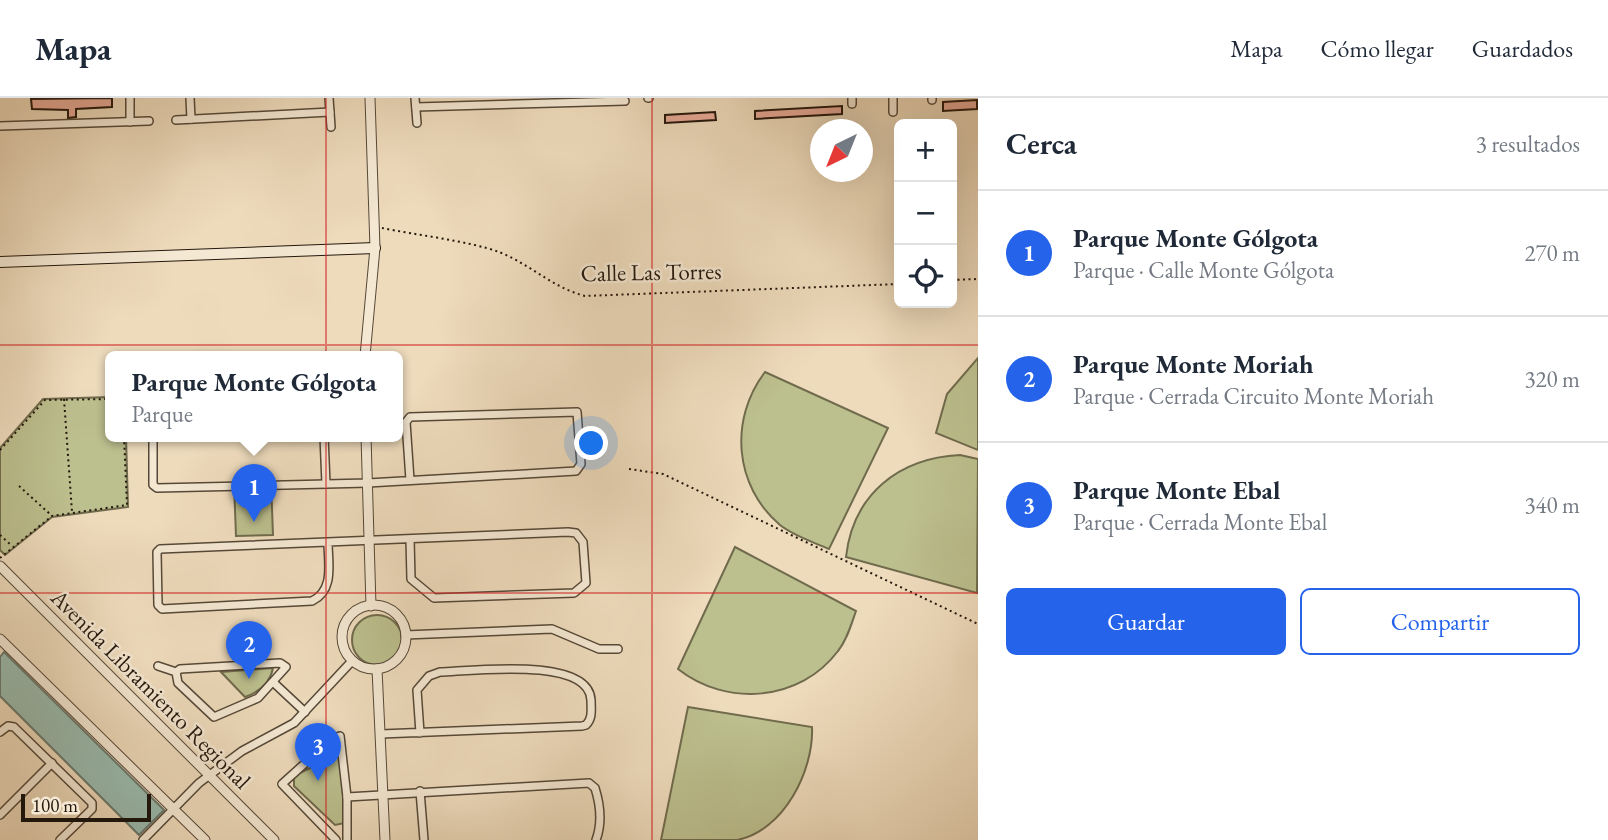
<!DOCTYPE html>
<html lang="es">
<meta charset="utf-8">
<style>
body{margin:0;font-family:"EB Garamond",serif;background:#f2f2f3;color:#1f2937}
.controls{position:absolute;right:21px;top:21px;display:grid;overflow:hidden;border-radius:10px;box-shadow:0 7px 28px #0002}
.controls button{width:63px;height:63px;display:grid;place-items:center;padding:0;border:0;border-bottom:2px solid #e0e1e3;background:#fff;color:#1f2937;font:35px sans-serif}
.compass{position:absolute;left:810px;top:21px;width:63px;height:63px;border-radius:50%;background:#fff;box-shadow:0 7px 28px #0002;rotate:223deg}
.scale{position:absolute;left:21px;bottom:18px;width:130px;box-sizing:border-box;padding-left:7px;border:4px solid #24170c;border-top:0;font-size:19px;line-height:24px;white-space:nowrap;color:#24170c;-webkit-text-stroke:5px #f4e8d3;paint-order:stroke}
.you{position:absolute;left:592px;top:346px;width:24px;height:24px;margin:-18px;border:5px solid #fff;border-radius:50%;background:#1a73e8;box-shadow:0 0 0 10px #1a73e833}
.badge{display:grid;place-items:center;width:46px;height:46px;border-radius:50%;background:#2563eb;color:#fff;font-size:23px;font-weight:700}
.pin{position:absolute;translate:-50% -58px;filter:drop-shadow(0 2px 4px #0008)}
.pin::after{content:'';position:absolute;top:37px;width:24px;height:21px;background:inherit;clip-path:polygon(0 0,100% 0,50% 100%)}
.popup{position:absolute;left:105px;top:253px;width:298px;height:91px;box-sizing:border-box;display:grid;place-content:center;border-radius:10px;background:#fff;filter:drop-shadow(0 2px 5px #0005);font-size:23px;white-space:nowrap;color:#747a83}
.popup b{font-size:26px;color:#1f2937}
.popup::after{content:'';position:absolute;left:50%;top:100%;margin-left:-14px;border:14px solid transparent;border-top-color:#fff}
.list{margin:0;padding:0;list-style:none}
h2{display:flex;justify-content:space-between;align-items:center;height:91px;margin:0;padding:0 28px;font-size:30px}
h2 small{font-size:23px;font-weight:400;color:#747a83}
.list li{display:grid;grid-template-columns:46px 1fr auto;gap:21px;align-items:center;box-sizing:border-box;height:126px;padding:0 28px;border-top:2px solid #e0e1e3}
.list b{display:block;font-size:26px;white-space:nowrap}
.list p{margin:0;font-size:23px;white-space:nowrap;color:#747a83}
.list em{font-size:23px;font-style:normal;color:#747a83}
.actions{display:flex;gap:14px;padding:21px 28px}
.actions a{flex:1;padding:16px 0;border:2px solid #2563eb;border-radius:10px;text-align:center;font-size:24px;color:#2563eb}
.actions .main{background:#2563eb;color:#fff}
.icon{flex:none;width:38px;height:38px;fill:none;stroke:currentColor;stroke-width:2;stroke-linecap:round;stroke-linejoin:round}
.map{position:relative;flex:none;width:978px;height:742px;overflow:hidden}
header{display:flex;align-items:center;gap:42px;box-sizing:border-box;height:98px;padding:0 35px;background:#fff;border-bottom:2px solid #e0e1e3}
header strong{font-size:33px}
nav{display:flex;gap:38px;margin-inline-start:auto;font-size:24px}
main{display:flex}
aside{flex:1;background:#fff}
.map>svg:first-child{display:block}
.green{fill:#bcbf8e;stroke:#706b4d;stroke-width:2}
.water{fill:#99bbaf;stroke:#6a796e;stroke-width:2}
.building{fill:#e7aa98;stroke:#24170c;stroke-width:2}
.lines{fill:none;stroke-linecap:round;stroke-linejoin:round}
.minor-casing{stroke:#564838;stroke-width:10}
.tertiary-casing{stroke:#564838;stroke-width:11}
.secondary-casing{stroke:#24170c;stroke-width:12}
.path{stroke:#24170c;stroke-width:2;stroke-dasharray:2 3.5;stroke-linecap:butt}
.minor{stroke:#f4e8d3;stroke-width:7}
.tertiary{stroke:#f4e8d3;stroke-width:9}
.secondary{stroke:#f4e8d3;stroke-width:10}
.grid{fill:none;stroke:#d62828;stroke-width:2;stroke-opacity:0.55}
.labels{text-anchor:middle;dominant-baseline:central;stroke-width:5;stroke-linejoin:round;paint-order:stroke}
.street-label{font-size:23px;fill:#24170c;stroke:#f4e8d3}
</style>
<header>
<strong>Mapa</strong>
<nav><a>Mapa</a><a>Cómo llegar</a><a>Guardados</a></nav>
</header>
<main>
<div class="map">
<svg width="978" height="742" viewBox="0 0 978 742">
<rect width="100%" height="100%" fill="#eedbbc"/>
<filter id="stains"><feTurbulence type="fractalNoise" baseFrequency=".00286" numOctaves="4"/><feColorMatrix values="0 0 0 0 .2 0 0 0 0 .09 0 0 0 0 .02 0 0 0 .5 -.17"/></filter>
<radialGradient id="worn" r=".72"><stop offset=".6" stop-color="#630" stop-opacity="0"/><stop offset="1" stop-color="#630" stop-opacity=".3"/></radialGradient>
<g class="green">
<path d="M978,260V352L936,335L947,296Z"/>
<path d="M765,274L888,330L829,451C813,444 794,438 780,427C734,388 729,321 765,274Z"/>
<path d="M110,299V338H126L128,409L52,419L5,457L0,452V350L43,301Z"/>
<path d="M960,357L978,361L977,495L846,459C853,396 899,360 960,357Z"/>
<path d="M271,384L273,437L236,438L234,385Z"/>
<path d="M735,449L856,513C851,527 847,542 838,553C800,604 726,609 678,571Z"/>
<circle cx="377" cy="542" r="25"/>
<path d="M273,570C270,586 259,594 245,599L221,574Z"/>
<path d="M688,609L812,629C814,672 784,733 737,742C713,742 685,742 661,742Z"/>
<path d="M333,648H341L345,725L335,727L294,688V678L318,666Z"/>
</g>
<path class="water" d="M4,554L164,712L139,737L0,598V559Z"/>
<g class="building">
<path d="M112,0V9L76,11V19L68,20V12L32,11L31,1Z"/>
<path d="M977,2V11L943,13V4Z"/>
<path d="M842,8V16L755,21V13Z"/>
<path d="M715,14L716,22L665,25V17Z"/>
</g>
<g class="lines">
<defs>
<g id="minor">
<path d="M130,0V24"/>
<path d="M190,0L191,21"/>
<path d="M329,0L331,29"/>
<path d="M415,0L417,25"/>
<path d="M648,0H649"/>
<path d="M852,0V6"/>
<path d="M893,0V14"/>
<path d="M932,2V0"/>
<path d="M416,9L625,3"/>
<path d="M176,22L330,14"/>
<path d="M0,28L149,23"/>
<path d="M153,338V387L157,390L368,385L576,373L581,366L577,314L410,319L406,324L410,382"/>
<path d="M324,338L326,386"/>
<path d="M328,444C328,465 335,492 312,503L162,511L158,507L157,454L160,451L568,434L576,435L583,444L586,485L574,495L434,500L411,481L410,441"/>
<path d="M405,537L552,531L599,551H618"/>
<path d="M158,568L176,574L180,571L280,565L286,569L258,600L214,619L178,585L176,574"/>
<path d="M274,585L305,614"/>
<path d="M0,634L8,628L14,629L92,705V711L60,742"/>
<path d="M381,636L582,628L586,627C593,620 591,611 591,602C589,558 471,573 440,574L429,578L417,592L420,635"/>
<path d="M420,693L424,742"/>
<path d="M347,699L589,685L595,690C600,706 602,726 596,742"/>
<path d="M0,717L52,665"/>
<path d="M143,742L199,685L242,653L294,625L352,563"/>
<path d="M336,742L282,686L332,641L340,638L347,699V742"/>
</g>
<g id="tertiary">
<path d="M365,258L375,150L370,0"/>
<path d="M366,338L371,508"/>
<path d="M0,468L274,742"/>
<circle cx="374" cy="539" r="32"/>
<path d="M0,541L205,742"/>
<path d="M377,571L385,742"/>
</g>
<path id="secondary" d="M0,164L375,150"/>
</defs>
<use href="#minor" class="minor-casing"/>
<use href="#tertiary" class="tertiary-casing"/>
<use href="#secondary" class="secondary-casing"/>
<g class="path">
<path d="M382,130C416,137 469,143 499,154C530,166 553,190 585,198L899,186"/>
<path d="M952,182L978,181"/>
<path d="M64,301L72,414"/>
<path d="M0,352L45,302L110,301"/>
<path d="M629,371L663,376L978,526"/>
<path d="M19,388L51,417"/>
<path d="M0,437L11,447"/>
<path d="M0,460L52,418L127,407L124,338"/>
</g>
<use href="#minor" class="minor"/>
<use href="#tertiary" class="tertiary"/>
<use href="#secondary" class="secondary"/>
</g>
<path class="grid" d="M326,0V742M652,0V742M0,247H978M0,495H978"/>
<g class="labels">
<g class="street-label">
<text transform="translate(651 174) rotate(-1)">Calle Las Torres</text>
<text transform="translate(151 591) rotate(45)">Avenida Libramiento Regional</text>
</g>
</g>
<rect width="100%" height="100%" filter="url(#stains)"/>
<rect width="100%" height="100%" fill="url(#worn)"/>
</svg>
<div class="controls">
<button>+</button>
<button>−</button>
<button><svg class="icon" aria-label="locate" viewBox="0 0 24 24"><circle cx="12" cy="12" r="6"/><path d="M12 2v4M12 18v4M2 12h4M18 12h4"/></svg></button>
</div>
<svg class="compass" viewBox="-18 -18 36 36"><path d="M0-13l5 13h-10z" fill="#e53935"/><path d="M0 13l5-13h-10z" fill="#747a83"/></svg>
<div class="scale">100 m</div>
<div class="you"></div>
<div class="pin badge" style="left:254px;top:424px">1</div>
<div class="popup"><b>Parque Monte Gólgota</b>Parque</div>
<div class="pin badge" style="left:249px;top:581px">2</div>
<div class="pin badge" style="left:318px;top:683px">3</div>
</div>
<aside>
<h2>Cerca<small>3 resultados</small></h2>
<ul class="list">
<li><span class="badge">1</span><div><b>Parque Monte Gólgota</b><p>Parque · Calle Monte Gólgota</p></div><em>270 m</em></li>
<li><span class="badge">2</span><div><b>Parque Monte Moriah</b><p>Parque · Cerrada Circuito Monte Moriah</p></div><em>320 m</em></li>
<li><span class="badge">3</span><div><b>Parque Monte Ebal</b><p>Parque · Cerrada Monte Ebal</p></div><em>340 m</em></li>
</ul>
<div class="actions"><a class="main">Guardar</a><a>Compartir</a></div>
</aside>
</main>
